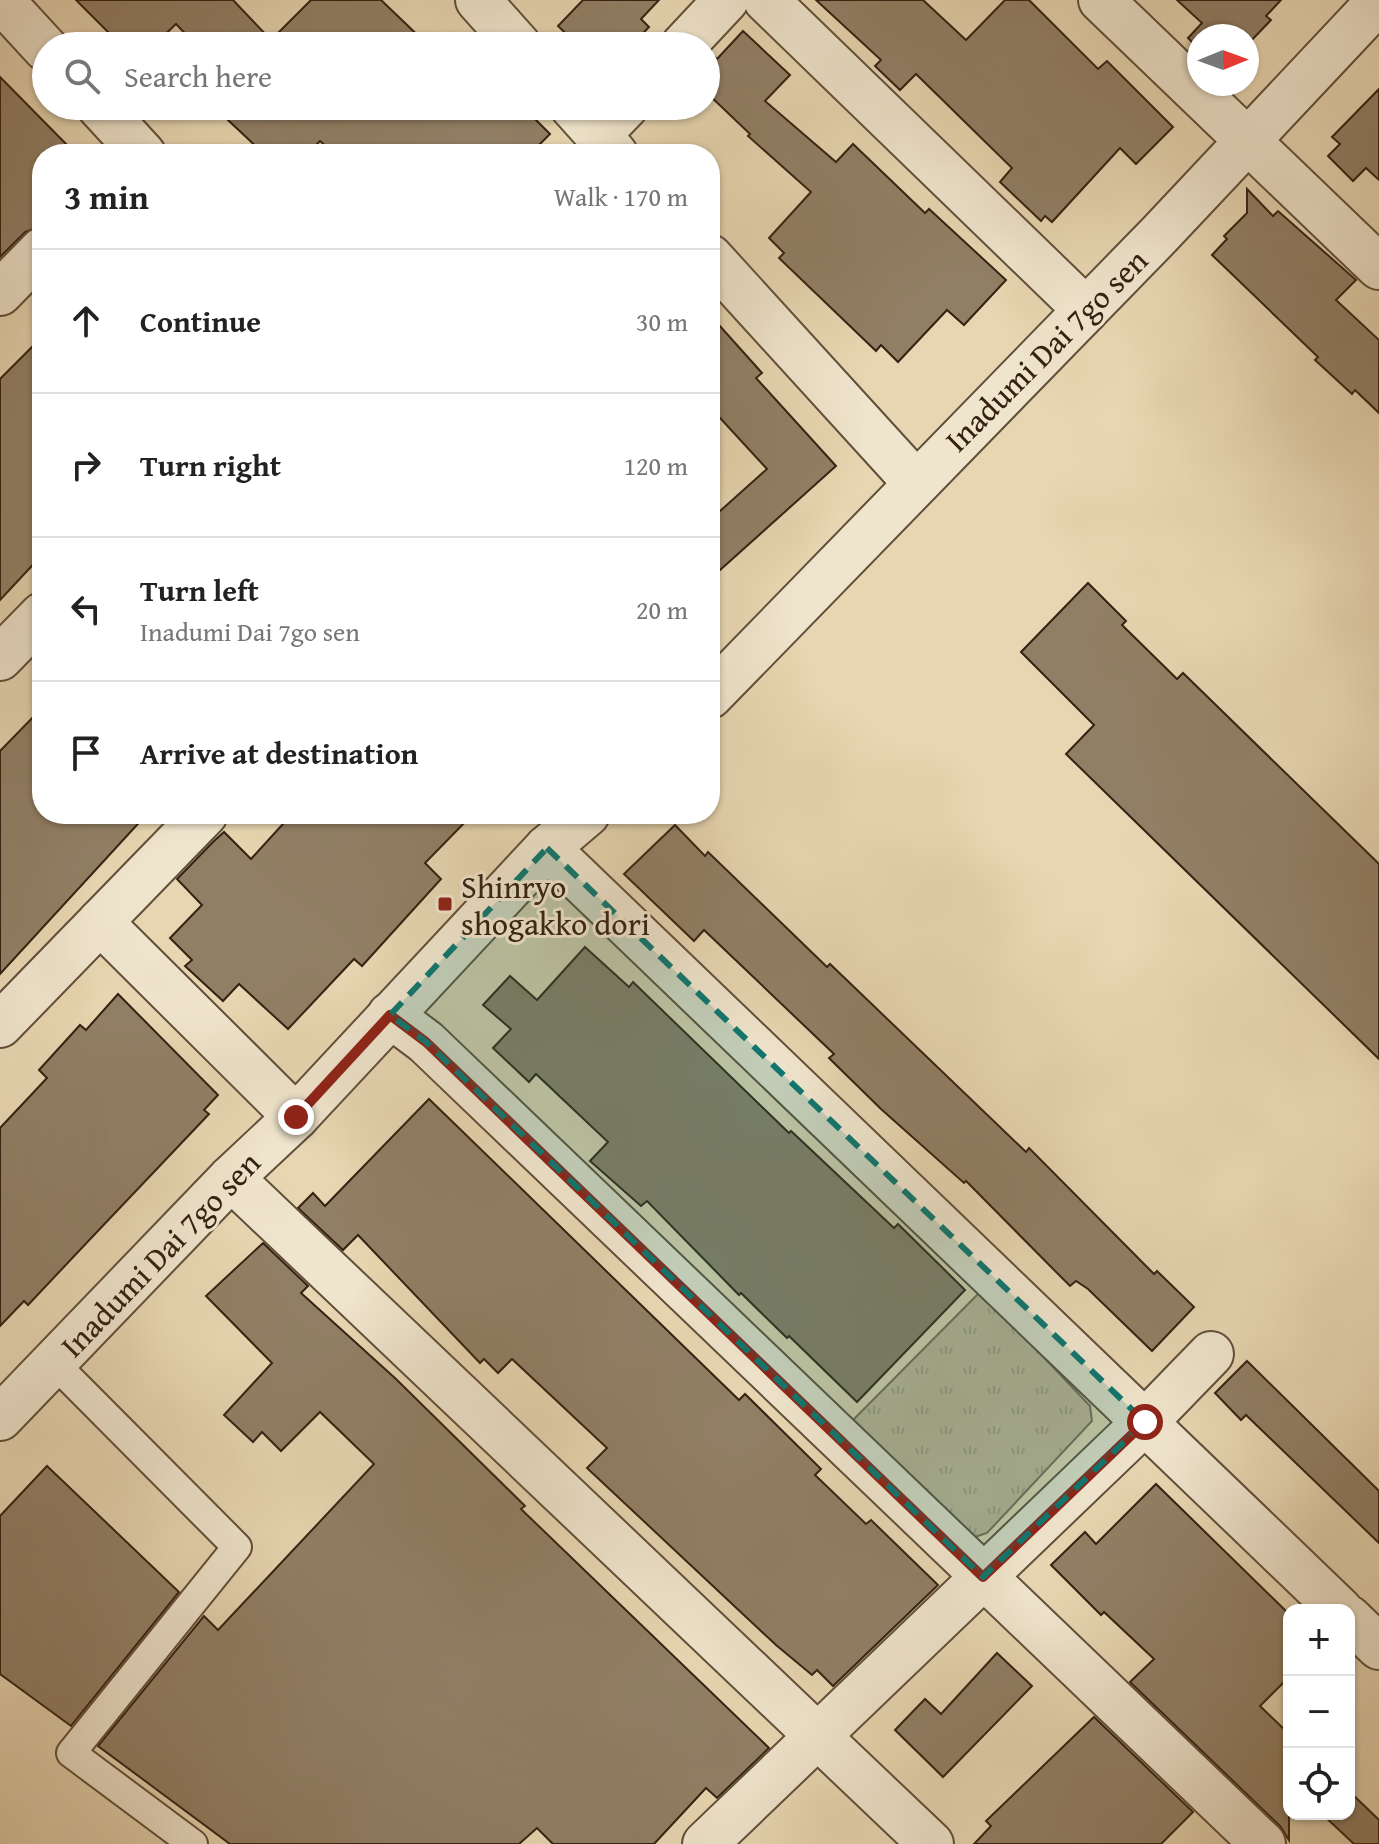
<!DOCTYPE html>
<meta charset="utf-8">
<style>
body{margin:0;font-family:"Gentium Book Plus",serif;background:#f2f2f2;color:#222}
.controls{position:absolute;right:24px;bottom:24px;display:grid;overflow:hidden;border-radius:16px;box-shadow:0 2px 6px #0004}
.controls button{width:72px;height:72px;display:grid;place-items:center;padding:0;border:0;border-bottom:2px solid #e0e0e0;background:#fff;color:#222;font:40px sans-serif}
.compass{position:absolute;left:1187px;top:24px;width:72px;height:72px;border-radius:50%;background:#fff;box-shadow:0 2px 6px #0004;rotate:89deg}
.stop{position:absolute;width:24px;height:24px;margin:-18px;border:6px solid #8f2418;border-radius:50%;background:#fff}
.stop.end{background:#8f2418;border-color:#fff;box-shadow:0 2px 8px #0008}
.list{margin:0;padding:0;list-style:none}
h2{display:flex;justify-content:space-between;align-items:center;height:104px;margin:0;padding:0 32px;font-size:34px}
h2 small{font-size:26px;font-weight:400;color:#767676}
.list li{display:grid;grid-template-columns:52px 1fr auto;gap:24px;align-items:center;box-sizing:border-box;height:144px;padding:0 32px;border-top:2px solid #e0e0e0}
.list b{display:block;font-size:30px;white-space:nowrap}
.list p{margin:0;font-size:26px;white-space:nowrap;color:#767676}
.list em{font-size:26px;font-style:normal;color:#767676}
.icon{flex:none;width:44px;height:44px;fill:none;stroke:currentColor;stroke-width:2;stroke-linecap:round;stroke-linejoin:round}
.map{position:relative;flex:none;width:1379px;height:1844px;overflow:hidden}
.search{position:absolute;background:#fff;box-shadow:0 2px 6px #0004;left:32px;top:32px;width:688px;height:88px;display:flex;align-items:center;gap:20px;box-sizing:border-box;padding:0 28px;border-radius:44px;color:#767676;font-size:30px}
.panel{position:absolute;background:#fff;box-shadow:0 2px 6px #0004;left:32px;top:144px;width:688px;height:680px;border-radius:32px}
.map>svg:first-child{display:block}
.park{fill:url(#park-tufts);stroke:#7e6c54;stroke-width:2}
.building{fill:#917f65;stroke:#342112;stroke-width:2}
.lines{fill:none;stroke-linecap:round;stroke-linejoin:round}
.service-casing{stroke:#614e3a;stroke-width:32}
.minor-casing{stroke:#614e3a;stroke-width:48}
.tertiary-casing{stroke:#614e3a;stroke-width:48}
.service{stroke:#efe4cc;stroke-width:28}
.minor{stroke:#efe4cc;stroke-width:44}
.tertiary{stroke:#efe4cc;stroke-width:44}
.route{stroke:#8f2418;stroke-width:10}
.marked{fill:#0f766e;fill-opacity:0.2;stroke:#0f766e;stroke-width:6;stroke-dasharray:16 10;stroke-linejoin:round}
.poi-dot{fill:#8f2418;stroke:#efe4cc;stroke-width:3}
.labels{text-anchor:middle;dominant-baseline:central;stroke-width:6;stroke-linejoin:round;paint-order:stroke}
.street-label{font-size:32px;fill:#342112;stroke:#efe4cc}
.poi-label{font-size:32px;fill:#342112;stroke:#efe4cc;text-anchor:start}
</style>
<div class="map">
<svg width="1379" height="1844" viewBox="0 0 1379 1844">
<defs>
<pattern id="park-tufts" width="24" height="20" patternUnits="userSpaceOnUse" patternTransform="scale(2)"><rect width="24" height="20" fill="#c9b796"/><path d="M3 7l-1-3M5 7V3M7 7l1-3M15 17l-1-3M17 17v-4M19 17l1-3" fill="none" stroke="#ad9d80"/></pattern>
</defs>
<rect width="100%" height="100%" fill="#e7d6b1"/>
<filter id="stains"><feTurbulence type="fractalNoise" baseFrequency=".0025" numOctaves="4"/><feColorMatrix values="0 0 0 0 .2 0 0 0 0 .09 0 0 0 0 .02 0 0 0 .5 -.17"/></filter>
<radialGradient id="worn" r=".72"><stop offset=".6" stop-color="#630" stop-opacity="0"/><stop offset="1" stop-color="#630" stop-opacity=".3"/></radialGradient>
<path class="park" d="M981,1291L1090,1406L1092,1421L987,1533L972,1538L853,1420Z"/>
<g class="building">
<path d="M76,0H233L271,40L311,0H381L428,45L433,40L439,46H197L176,24L153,46H122Z"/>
<path d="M583,0H659L641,19L649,27L631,46H579L558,26Z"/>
<path d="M816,0H923L966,40L1005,0H1029L1098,69L1107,61L1173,127L1136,164L1120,148L1052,222L1045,216L1041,221L1000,182L1012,168L916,74L900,90L875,66L881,60Z"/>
<path d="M1177,0H1281L1266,16L1271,20L1247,45V36H1199V49L1188,38L1202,23Z"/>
<path d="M743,31L790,75L765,101L836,162L853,144L925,213L929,209L1006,280L964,325L947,310L898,362L881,345L876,351L779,258L784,253L769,238L811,192L748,136L750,134L706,92V58L710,53L717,59Z"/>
<path d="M0,77L76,154H42V226L25,232L0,257Z"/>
<path d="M1379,89V180L1366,168L1353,181L1328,156L1340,144L1332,137Z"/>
<path d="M213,106H522L550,134L530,154H335L320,141L307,154H264Z"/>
<path d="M1247,189L1273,216L1278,211L1356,280L1336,300L1379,340V413L1355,390L1352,394L1315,360L1318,357L1212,255L1227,239L1224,236L1247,213Z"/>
<path d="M710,315L762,373L756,378L836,466L710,579V520L767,469L710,407Z"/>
<path d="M42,337V555L0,600V379Z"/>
<path d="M1088,583L1126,621L1122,625L1177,679L1183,673L1379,864V1059L1066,754L1094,725L1021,652Z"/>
<path d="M42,708V814H147L0,974V751Z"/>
<path d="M292,814H473L425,863L441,879L362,966L354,959L288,1029L239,984L223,1001L185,966L192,960L170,938L202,905L177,879L213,842L224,832L251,859Z"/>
<path d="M675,825L705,856L708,852L827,967L830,964L1026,1152L1029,1148L1154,1274L1157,1271L1194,1307L1152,1351L1088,1289L1076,1281L1070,1286L966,1181L964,1183L881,1109L829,1058L834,1054L704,930L694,941L624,874Z"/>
<path d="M585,947L629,987L633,982L789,1133L791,1131L894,1228L898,1224L965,1290L857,1402L789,1336L787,1338L741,1293L739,1295L647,1201L641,1206L590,1161L608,1142L536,1074L529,1082L493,1048L511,1029L483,1005L510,976L537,1000Z"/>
<path d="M118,994L218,1095L204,1110L209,1114L95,1234L28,1305L24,1301L0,1326V1128L47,1078L39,1070L80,1025L86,1030Z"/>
<path d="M429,1099L739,1400L745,1394L821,1469L815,1475L866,1524L871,1520L938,1585L833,1686L817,1670L812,1675L776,1645L587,1468L607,1448L512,1359L498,1373L484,1359L480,1363L358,1235L343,1250L298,1208L313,1193L325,1206Z"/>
<path d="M263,1243L308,1286L301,1293L396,1379L525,1506L521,1509L769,1748L717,1798L706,1788L654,1844H553L537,1828L519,1844H230L98,1746L204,1616L218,1630L374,1464L320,1412L281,1451L262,1432L253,1442L224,1415L272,1363L206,1296Z"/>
<path d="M1247,1361L1379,1491V1543L1246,1415L1241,1420L1215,1393Z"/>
<path d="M47,1466L179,1592L71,1726L0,1674V1516Z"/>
<path d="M1156,1484L1289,1614V1677L1260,1706L1289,1734V1840L1280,1826L1130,1682L1154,1659L1104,1612L1101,1615L1051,1565L1085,1532L1096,1544Z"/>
<path d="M997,1653L1032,1686L943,1777L895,1730L925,1699L941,1714Z"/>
<path d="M1094,1717L1193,1812L1161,1844H974L991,1826L986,1821Z"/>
<path d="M1349,1791L1379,1820V1844H1354L1322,1814H1349Z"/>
</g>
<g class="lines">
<defs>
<path id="service" d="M53,1362L237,1547L71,1753L193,1844"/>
<g id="minor">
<path d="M1,0L46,49"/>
<path d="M478,0L519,46"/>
<path d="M766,0L1086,310"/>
<path d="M1101,0L1379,267"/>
<path d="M683,46L726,0"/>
<path d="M99,106L143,154"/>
<path d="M572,106L615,154"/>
<path d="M598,135L626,106"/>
<path d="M710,257L915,482"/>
<path d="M0,293L42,250"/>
<path d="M0,658L42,615"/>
<path d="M547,848L1340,1610"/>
<path d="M100,922L296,1117"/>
<path d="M390,1015L426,1042L1263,1844"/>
<path d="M0,1025L205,814"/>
<path d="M231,1178L931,1844"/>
<path d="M1349,1618L1379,1647"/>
<path d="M705,1844L1145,1422L1211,1354"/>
</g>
<g id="tertiary">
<path d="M710,696L1160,234L1379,1"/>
<path d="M0,1418L231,1178L296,1117L547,848L587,814"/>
</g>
</defs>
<use href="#service" class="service-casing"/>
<use href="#minor" class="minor-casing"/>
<use href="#tertiary" class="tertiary-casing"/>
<use href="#service" class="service"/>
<use href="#minor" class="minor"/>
<use href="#tertiary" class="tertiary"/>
</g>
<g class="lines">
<path class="route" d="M296,1117L390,1015L426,1042L983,1577L1145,1422"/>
</g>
<path class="marked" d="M547,848L1145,1422L983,1577L426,1042L390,1015Z"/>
<rect class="poi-dot" x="437" y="896" width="16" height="16" rx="4"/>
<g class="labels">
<g class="street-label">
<text transform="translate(1046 350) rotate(-45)">Inadumi Dai 7go sen</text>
<text transform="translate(160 1254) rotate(-46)">Inadumi Dai 7go sen</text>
</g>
<g class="poi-label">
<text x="461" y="886">Shinryo<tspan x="461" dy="37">shogakko dori</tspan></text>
</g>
</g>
<rect width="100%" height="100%" filter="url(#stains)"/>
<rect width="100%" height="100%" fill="url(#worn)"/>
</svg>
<div class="controls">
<button>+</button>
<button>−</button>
<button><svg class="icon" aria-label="locate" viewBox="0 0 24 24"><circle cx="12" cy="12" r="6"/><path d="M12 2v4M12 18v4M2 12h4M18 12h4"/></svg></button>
</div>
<svg class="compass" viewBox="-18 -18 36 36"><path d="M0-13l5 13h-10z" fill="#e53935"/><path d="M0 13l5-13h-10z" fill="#767676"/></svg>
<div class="stop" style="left:1145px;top:1422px"></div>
<div class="stop end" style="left:296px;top:1117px"></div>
<div class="search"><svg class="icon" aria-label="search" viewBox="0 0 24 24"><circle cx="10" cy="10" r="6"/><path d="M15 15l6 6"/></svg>Search here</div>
<section class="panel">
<h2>3 min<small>Walk · 170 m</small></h2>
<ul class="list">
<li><svg class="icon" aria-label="ahead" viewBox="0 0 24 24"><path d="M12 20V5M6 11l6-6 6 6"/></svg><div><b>Continue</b></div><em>30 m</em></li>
<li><svg class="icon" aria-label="right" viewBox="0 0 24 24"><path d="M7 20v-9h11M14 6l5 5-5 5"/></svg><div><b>Turn right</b></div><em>120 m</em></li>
<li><svg class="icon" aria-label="left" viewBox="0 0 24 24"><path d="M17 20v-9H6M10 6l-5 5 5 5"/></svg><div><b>Turn left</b><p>Inadumi Dai 7go sen</p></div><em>20 m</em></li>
<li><svg class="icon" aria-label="arrive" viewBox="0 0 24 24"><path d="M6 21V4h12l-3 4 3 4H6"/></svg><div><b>Arrive at destination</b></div></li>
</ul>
</section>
</div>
